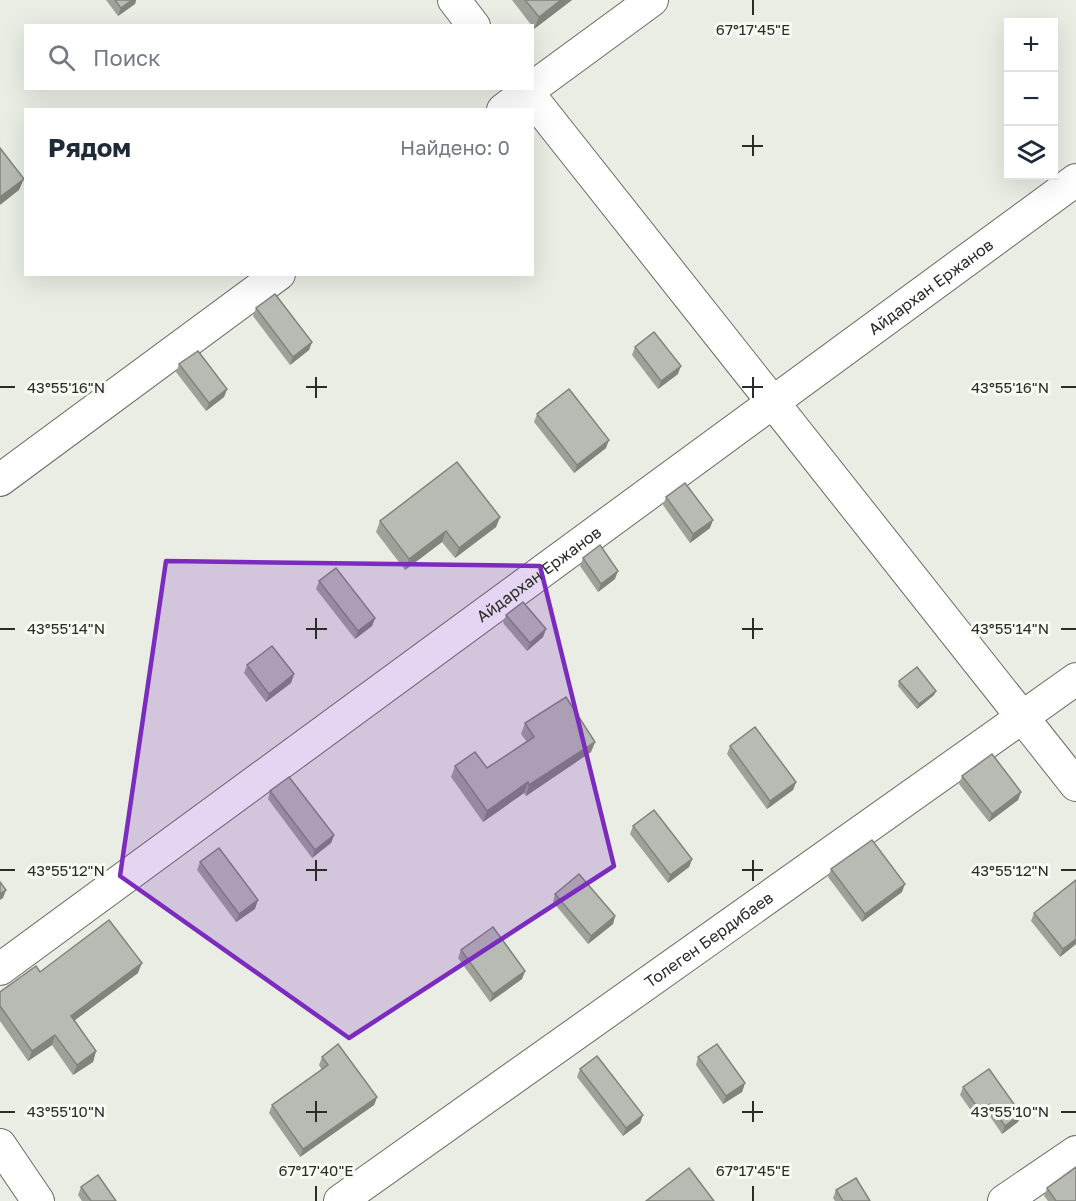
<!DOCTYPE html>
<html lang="ru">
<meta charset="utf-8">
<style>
body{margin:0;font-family:"Golos Text",sans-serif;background:#f2f2f3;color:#1f2937}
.controls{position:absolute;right:18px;top:18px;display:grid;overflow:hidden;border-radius:0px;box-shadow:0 6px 24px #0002}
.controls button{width:54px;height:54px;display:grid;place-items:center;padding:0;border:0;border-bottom:2px solid #e0e1e3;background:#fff;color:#1f2937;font:30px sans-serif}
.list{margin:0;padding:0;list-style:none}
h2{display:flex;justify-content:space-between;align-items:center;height:78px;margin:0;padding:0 24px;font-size:26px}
h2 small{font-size:20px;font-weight:400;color:#747a83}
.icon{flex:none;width:33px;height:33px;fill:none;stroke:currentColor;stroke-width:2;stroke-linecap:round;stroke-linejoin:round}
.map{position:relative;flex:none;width:1076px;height:1201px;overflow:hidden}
.search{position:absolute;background:#fff;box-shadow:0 6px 24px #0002;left:24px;top:24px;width:510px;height:66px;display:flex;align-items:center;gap:15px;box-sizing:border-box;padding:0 21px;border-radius:0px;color:#747a83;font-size:22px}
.panel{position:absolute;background:#fff;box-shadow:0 6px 24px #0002;left:24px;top:108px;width:510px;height:168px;border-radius:0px}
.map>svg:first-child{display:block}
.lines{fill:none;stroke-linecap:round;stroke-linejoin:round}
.minor-casing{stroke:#696c64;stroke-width:34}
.minor{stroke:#fff;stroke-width:32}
.wall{fill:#9ea19a}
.shaded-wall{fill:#81837d}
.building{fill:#b8bbb3;stroke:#81837d;stroke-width:1.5}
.marked{fill:#7b2cbf;fill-opacity:0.2;stroke:#7b2cbf;stroke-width:4.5;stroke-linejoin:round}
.ticks{fill:none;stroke:#2a2c28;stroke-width:2}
.labels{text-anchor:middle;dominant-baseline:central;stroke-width:6;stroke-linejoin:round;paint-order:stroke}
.street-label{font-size:16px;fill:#2a2c28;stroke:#f7faf2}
.ticks-label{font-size:15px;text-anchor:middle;fill:#2a2c28;stroke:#f7faf2;stroke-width:6;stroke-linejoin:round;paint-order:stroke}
</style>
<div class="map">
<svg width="1076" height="1201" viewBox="0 0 1076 1201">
<rect width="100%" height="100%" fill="#e9ede4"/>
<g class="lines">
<defs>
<g id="minor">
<path d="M454,0L474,26"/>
<path d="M524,88L1076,785"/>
<path d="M532,88L652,0"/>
<path d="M503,110L532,88"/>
<path d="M0,480L279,274"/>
<path id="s1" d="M0,969L1076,180"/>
<path d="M0,1145L38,1201"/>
<path id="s2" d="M340,1201L1076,679"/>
<path d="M1004,1201L1076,1152"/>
</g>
</defs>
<use href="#minor" class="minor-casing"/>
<use href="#minor" class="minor"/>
</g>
<g class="wall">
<path d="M106,0H136L135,4L118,16Z"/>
<path d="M512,0H572L534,29L532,26Z"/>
<path d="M256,308L312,342L309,350L290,365L253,316Z"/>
<path d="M635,347L678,374L658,389L632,355Z"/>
<path d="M179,364L227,389L224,397L206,411L176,372Z"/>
<path d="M537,414L606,448L574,473L534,422Z"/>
<path d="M666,497L710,528L690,543L663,505Z"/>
<path d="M500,517L496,527L455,558L442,542L405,570L376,532L380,521Z"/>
<path d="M583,558L615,579L598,592L580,566Z"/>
<path d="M319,581L375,618L372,626L355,639L316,589Z"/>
<path d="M506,615L546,629L543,637L527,651L503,623Z"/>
<path d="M247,665L294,674L291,683L266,702L244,673Z"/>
<path d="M899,681L936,691L934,695L917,709L898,686Z"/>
<path d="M525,723L595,742L591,752L526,796L524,793L483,822L451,777L455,766L487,768L527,742L521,734Z"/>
<path d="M730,746L796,782L793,790L767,809L727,754Z"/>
<path d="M962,776L1021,792L1018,800L989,822L959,784Z"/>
<path d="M270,791L334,835L331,843L312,858L268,799Z"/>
<path d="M633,826L692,859L689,867L668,883L630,834Z"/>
<path d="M200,862L255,909L236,922L197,870Z"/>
<path d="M831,869L902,892L862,922L828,877Z"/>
<path d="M555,894L615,916L613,924L588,944L553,902Z"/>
<path d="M1034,913L1076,944L1060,957L1031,921Z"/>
<path d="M461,950L525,971L522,979L490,1002L458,958Z"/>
<path d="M40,972L138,973L75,1020L96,1051L93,1062L73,1075L52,1045L28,1061L0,1021V992Z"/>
<path d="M322,1057L377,1097L374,1105L300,1157L269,1113L272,1105L322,1070L319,1065Z"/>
<path d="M698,1057L745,1083L742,1092L723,1104L696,1065Z"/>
<path d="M580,1069L643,1115L640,1123L623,1136L577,1077Z"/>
<path d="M963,1087L1021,1114L1018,1122L1002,1134L987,1112L977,1119L960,1095Z"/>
<path d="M81,1187L116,1201H82L78,1195Z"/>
<path d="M1047,1188L1076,1201H1048L1044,1196Z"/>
<path d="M836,1190L870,1201H835L833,1198Z"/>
</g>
<g class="shaded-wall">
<path d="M132,0H136L135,4L118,16L121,8Z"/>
<path d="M561,0H572L534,29L539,17Z"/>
<path d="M24,179L19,190L0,205V197Z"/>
<path d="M312,342L309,350L290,365L293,357Z"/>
<path d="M681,366L678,374L658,389L661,381Z"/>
<path d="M227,389L224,397L206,411L209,403Z"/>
<path d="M609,440L606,448L574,473L577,465Z"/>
<path d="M500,517L496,527L455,558L459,548Z"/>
<path d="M713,520L710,528L690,543L693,534Z"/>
<path d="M446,531L442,542L405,570L409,559Z"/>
<path d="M618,571L615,579L598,592L601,584Z"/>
<path d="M375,618L372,626L355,639L358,631Z"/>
<path d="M546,629L543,637L527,651L530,643Z"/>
<path d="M294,674L291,683L266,702L269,694Z"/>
<path d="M936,691L934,695L917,709L919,704Z"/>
<path d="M595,742L591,752L526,796L529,785Z"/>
<path d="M528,782L524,793L483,822L487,811Z"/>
<path d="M796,782L793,790L767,809L770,801Z"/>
<path d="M1021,792L1018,800L989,822L992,814Z"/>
<path d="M334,835L331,843L312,858L315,850Z"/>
<path d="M692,859L689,867L668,883L670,875Z"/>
<path d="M905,884L902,892L862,922L865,914Z"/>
<path d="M6,890L3,898L0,900V894Z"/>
<path d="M258,900L255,909L236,922L239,914Z"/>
<path d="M615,916L613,924L588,944L591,936Z"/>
<path d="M1076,939V944L1060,957L1063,949Z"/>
<path d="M142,963L138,973L67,1026L71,1016Z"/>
<path d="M525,971L522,979L490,1002L493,994Z"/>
<path d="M55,1035L52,1045L28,1061L32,1051Z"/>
<path d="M96,1051L93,1062L73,1075L77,1065Z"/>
<path d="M745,1083L742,1092L723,1104L726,1096Z"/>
<path d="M377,1097L374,1105L300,1157L303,1149Z"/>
<path d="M990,1104L987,1112L977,1119L980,1111Z"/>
<path d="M1021,1114L1018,1122L1002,1134L1005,1126Z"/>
<path d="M643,1115L640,1123L623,1136L626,1128Z"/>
</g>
<g class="building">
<path d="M115,0H132L121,8Z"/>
<path d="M525,0H561L539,17Z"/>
<path d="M0,148L24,179L0,197Z"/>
<path d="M275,294L312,342L293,357L256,308Z"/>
<path d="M654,332L681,366L661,381L635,347Z"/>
<path d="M198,351L227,389L209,403L179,364Z"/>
<path d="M569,389L609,440L577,465L537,414Z"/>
<path d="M457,462L500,517L459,548L446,531L409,559L380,521Z"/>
<path d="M685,483L713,520L693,534L666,497Z"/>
<path d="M600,545L618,571L601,584L583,558Z"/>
<path d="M336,568L375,618L358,631L319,581Z"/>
<path d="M523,602L546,629L530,643L506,615Z"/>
<path d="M272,646L294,674L269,694L247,665Z"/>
<path d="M917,667L936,691L919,704L899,681Z"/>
<path d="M566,697L595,742L529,785L528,782L487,811L455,766L475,752L487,768L534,737L525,723Z"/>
<path d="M755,727L796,782L770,801L730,746Z"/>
<path d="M992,754L1021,792L992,814L962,776Z"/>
<path d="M289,777L334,835L315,850L270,791Z"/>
<path d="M654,810L692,859L670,875L633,826Z"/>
<path d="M872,840L905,884L865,914L831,869Z"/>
<path d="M219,848L258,900L239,914L200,862Z"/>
<path d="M579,874L615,916L591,936L555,894Z"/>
<path d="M1076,880V939L1063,949L1034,913Z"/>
<path d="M0,882L6,890L0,894Z"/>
<path d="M109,920L142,963L71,1016L96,1051L77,1065L55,1035L32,1051L0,1006V992L36,966L40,972Z"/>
<path d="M493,927L525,971L493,994L461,950Z"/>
<path d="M338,1044L377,1097L303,1149L272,1105L328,1065L322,1057Z"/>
<path d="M717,1044L745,1083L726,1096L698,1057Z"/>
<path d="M597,1056L643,1115L626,1128L580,1069Z"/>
<path d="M989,1069L1021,1114L1005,1126L990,1104L980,1111L963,1087Z"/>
<path d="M1076,1167V1201H1056L1047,1188Z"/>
<path d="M689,1168L714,1201H646Z"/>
<path d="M98,1175L116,1201H91L81,1187Z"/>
<path d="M856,1178L870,1201H843L836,1190Z"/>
</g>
<path class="marked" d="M166,561L540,566L614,866L349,1038L120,876Z"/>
<path class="ticks" d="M753,0V15M753,135V156M742,146H763M316,377V398M753,377V398M0,387H15M306,387H327M742,387H763M1061,387H1076M316,618V639M753,618V639M0,629H15M306,629H327M742,629H763M1061,629H1076M316,860V881M753,860V881M0,870H15M306,870H327M742,870H763M1061,870H1076M316,1101V1122M753,1101V1122M0,1112H15M306,1112H327M742,1112H763M1061,1112H1076M316,1186V1201M753,1186V1201"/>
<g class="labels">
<g class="street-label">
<text stroke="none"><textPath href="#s1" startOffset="1154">Айдархан Ержанов</textPath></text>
<text stroke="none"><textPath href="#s1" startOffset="668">Айдархан Ержанов</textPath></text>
<text stroke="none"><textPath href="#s2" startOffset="452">Толеген Бердибаев</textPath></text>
</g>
</g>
<g class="ticks-label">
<text x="753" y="35">67°17'45"E</text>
<text x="66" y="393">43°55'16"N</text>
<text x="1010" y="393">43°55'16"N</text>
<text x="66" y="634">43°55'14"N</text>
<text x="1010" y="634">43°55'14"N</text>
<text x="66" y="876">43°55'12"N</text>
<text x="1010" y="876">43°55'12"N</text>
<text x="66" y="1117">43°55'10"N</text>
<text x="1010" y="1117">43°55'10"N</text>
<text x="316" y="1176">67°17'40"E</text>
<text x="753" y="1176">67°17'45"E</text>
</g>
</svg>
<div class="controls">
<button>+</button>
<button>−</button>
<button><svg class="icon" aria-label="layers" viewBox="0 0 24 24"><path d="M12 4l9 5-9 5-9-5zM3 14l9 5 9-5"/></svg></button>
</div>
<div class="search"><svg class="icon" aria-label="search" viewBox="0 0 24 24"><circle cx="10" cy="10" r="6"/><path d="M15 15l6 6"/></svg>Поиск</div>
<section class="panel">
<h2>Рядом<small>Найдено: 0</small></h2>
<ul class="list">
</ul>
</section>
</div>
